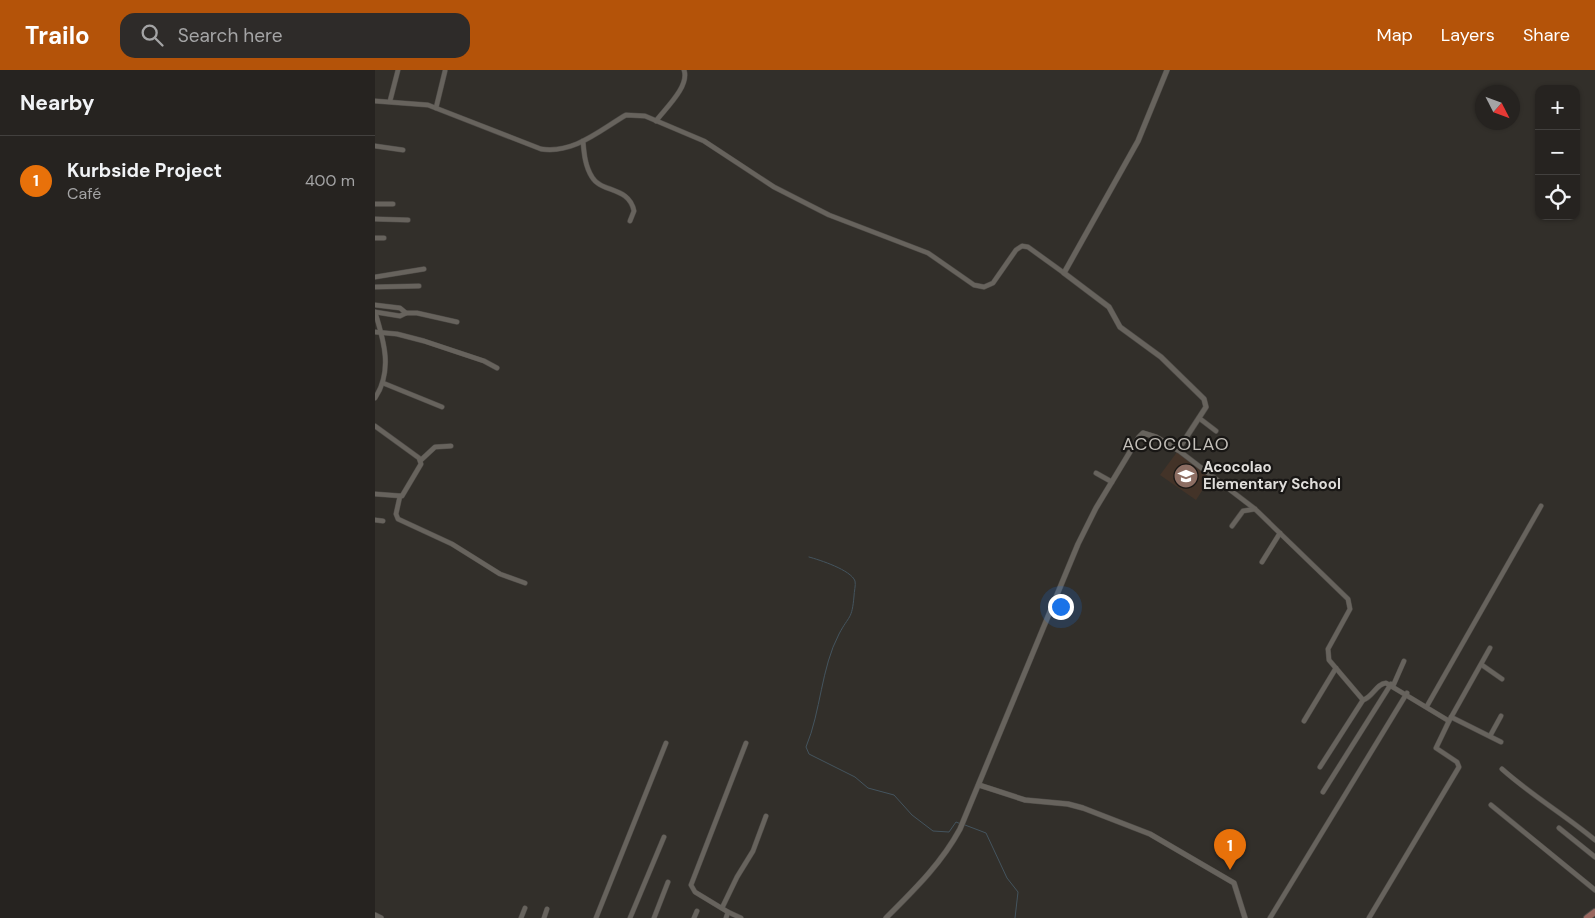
<!DOCTYPE html>
<meta charset="utf-8">
<style>
body{margin:0;font-family:"DM Sans",sans-serif;background:#2e2b29;color:#f1f3f6}
.controls{position:absolute;right:15px;top:15px;display:grid;overflow:hidden;border-radius:10px;box-shadow:0 1px 4px #0004}
.controls button{width:45px;height:45px;display:grid;place-items:center;padding:0;border:0;border-bottom:1px solid #42403e;background:#262320;color:#f1f3f6;font:25px sans-serif}
.compass{position:absolute;left:1100px;top:15px;width:45px;height:45px;border-radius:50%;background:#262320;box-shadow:0 1px 4px #0004;rotate:132deg}
.you{position:absolute;left:685px;top:536px;width:18px;height:18px;margin:-12px;border:4px solid #fff;border-radius:50%;background:#1a73e8;box-shadow:0 0 0 8px #1a73e833}
.badge{display:grid;place-items:center;width:32px;height:32px;border-radius:50%;background:#b45309;color:#fff;font-size:16px;font-weight:700}
.pin{position:absolute;translate:-50% -41px;filter:drop-shadow(0 1px 2px #0008)}
.pin::after{content:'';position:absolute;top:26px;width:18px;height:15px;background:inherit;clip-path:polygon(0 0,100% 0,50% 100%)}
.list{margin:0;padding:0;list-style:none}
h2{display:flex;justify-content:space-between;align-items:center;height:65px;margin:0;padding:0 20px;font-size:21px}
h2 small{font-size:16px;font-weight:400;color:#a4a4a5}
.list li{display:grid;grid-template-columns:32px 1fr auto;gap:15px;align-items:center;box-sizing:border-box;height:90px;padding:0 20px;border-top:1px solid #42403e}
.list b{display:block;font-size:19px;white-space:nowrap}
.list p{margin:0;font-size:16px;white-space:nowrap;color:#a4a4a5}
.list em{font-size:16px;font-style:normal;color:#a4a4a5}
.icon{flex:none;width:28px;height:28px;fill:none;stroke:currentColor;stroke-width:2;stroke-linecap:round;stroke-linejoin:round}
.map{position:relative;flex:none;width:1220px;height:848px;overflow:hidden}
header{display:flex;align-items:center;gap:30px;box-sizing:border-box;height:70px;padding:0 25px;background:#b45309;color:#fff}
header strong{font-size:24px}
nav{display:flex;gap:28px;margin-inline-start:auto;font-size:18px}
.search{width:350px;height:45px;background:#2e2b29;display:flex;align-items:center;gap:12px;box-sizing:border-box;padding:0 18px;border-radius:15px;color:#a4a4a5;font-size:19px}
main{display:flex}
aside{flex:1;background:#262320}
.map>svg:first-child{display:block}
.education{fill:#433328}
.lines{fill:none;stroke-linecap:round;stroke-linejoin:round}
.stream{stroke:#44545e;stroke-width:1}
.minor-casing{stroke:#4d4a46;stroke-width:5.5}
.tertiary-casing{stroke:#4d4a46;stroke-width:6}
.primary-casing{stroke:#4d4a46;stroke-width:8}
.minor{stroke:#67635d;stroke-width:4.5}
.tertiary{stroke:#67635d;stroke-width:5}
.primary{stroke:#99665e;stroke-width:6}
.labels{text-anchor:middle;dominant-baseline:central;stroke-width:4.5;stroke-linejoin:round;paint-order:stroke}
.poi-label{font-size:15px;font-weight:bold;fill:#dfddda;stroke:#191715;text-anchor:start}
.quarter-label{font-size:18px;letter-spacing:1px;fill:#c4c0ba;stroke:#191715}
</style>
<header>
<strong>Trailo</strong>
<div class="search"><svg class="icon" aria-label="search" viewBox="0 0 24 24"><circle cx="10" cy="10" r="6"/><path d="M15 15l6 6"/></svg>Search here</div>
<nav><a>Map</a><a>Layers</a><a>Share</a></nav>
</header>
<main>
<aside>
<h2>Nearby<small></small></h2>
<ul class="list">
<li><span class="badge" style="background:#e8710a">1</span><div><b>Kurbside Project</b><p>Café</p></div><em>400 m</em></li>
</ul>
</aside>
<div class="map">
<svg width="1220" height="848" viewBox="0 0 1220 848">
<rect width="100%" height="100%" fill="#322f2a"/>
<path class="education" d="M802,382L836,407L821,430L785,405Z"/>
<g class="lines">
<g class="stream">
<path d="M434,487C445,490 476,500 480,511C481,515 479,522 479,526C477,550 474,545 464,564C446,598 446,641 431,677L434,684L480,707L493,718L519,725L537,745L558,761L574,762L581,752L586,754"/>
<path d="M590,755L611,763L632,808L643,822L640,848"/>
</g>
<defs>
<g id="minor">
<path d="M0,31L53,35L166,79C199,84 225,60 251,45L270,46L329,71L399,117L454,145L553,183L599,215L609,217L618,213L641,180L647,176L653,177L689,203"/>
<path d="M15,31L23,0"/>
<path d="M61,38L70,1"/>
<path d="M281,51C290,39 315,16 309,0"/>
<path d="M208,71C209,83 210,96 217,107C226,123 254,116 259,141L255,151"/>
<path d="M0,76L28,80"/>
<path d="M0,134H18"/>
<path d="M0,149L33,150"/>
<path d="M0,168H9"/>
<path d="M0,207L49,199"/>
<path d="M0,217L44,216"/>
<path d="M0,235L25,238L31,243"/>
<path d="M0,242C9,271 18,301 0,328"/>
<path d="M0,242L25,246L31,243H42L82,252"/>
<path d="M0,262L22,264L49,271L109,291L122,298"/>
<path d="M8,313L67,337"/>
<path d="M824,348L841,361"/>
<path d="M0,356L44,388L46,394L27,426L0,424"/>
<path d="M803,380L880,439L973,529L975,539L953,579L954,590L988,630C998,627 1001,614 1011,613L1074,651L1061,678L1082,692L1084,697L994,848"/>
<path d="M46,390L60,377L76,376"/>
<path d="M721,403L737,412"/>
<path d="M25,426L21,444L23,449L77,474L125,504L150,513"/>
<path d="M0,450L8,451"/>
<path d="M857,456L868,441L880,439"/>
<path d="M887,492L905,463"/>
<path d="M1107,595L1127,609"/>
<path d="M1018,616L1029,591"/>
<path d="M1052,636L1166,436"/>
<path d="M1076,647L1126,672"/>
<path d="M929,651L961,598"/>
<path d="M1074,651L1115,578"/>
<path d="M1115,666L1126,646"/>
<path d="M945,697L988,630"/>
<path d="M1127,699C1156,725 1190,745 1220,770"/>
<path d="M948,722L1016,614"/>
<path d="M1116,735L1220,820"/>
<path d="M1184,758L1220,787"/>
<path d="M347,838L362,807L378,781L391,746"/>
<path d="M353,842L366,848"/>
<path d="M146,848L150,838"/>
<path d="M169,848L172,839"/>
<path d="M221,848L291,673"/>
<path d="M255,848L289,767"/>
<path d="M279,848L293,812"/>
<path d="M319,848L322,841"/>
<path d="M351,848L353,842L320,822L316,815L371,673"/>
<path d="M895,848L1032,623"/>
</g>
<g id="tertiary">
<path d="M604,715L650,730L693,734L708,738L775,764L859,813L870,848"/>
<path d="M0,845L6,848"/>
<path d="M511,848C539,820 566,794 585,759L703,474L721,438L764,367L768,363L781,367L803,380L831,337L829,329L786,287L745,257L734,237L689,203L763,71L792,0"/>
</g>
<path id="primary" d="M1212,848L1220,842"/>
</defs>
<use href="#minor" class="minor-casing"/>
<use href="#tertiary" class="tertiary-casing"/>
<use href="#primary" class="primary-casing"/>
<use href="#minor" class="minor"/>
<use href="#tertiary" class="tertiary"/>
<use href="#primary" class="primary"/>
</g>
<defs>
<symbol id="school-disc" viewBox="-11 -11 22 22"><circle r="9.5" fill="#8d6e63" stroke="#191715"/><path d="M0-5L7-2L0 1L-7-2ZM-4 1L0 2.5L4 1V4Q0 6-4 4Z" fill="#fff"/></symbol>
</defs>
<g fill-rule="evenodd">
<use href="#school-disc" x="797" y="392" width="28" height="28"/>
</g>
<g class="labels">
<g class="poi-label">
<text x="828" y="397">Acocolao<tspan x="828" dy="17">Elementary School</tspan></text>
</g>
<g class="quarter-label">
<text x="801" y="374">ACOCOLAO</text>
</g>
</g>
</svg>
<div class="controls">
<button>+</button>
<button>−</button>
<button><svg class="icon" aria-label="locate" viewBox="0 0 24 24"><circle cx="12" cy="12" r="6"/><path d="M12 2v4M12 18v4M2 12h4M18 12h4"/></svg></button>
</div>
<svg class="compass" viewBox="-18 -18 36 36"><path d="M0-13l5 13h-10z" fill="#e53935"/><path d="M0 13l5-13h-10z" fill="#a4a4a5"/></svg>
<div class="you"></div>
<div class="pin badge" style="left:855px;top:800px;background:#e8710a">1</div>
</div>
</main>
